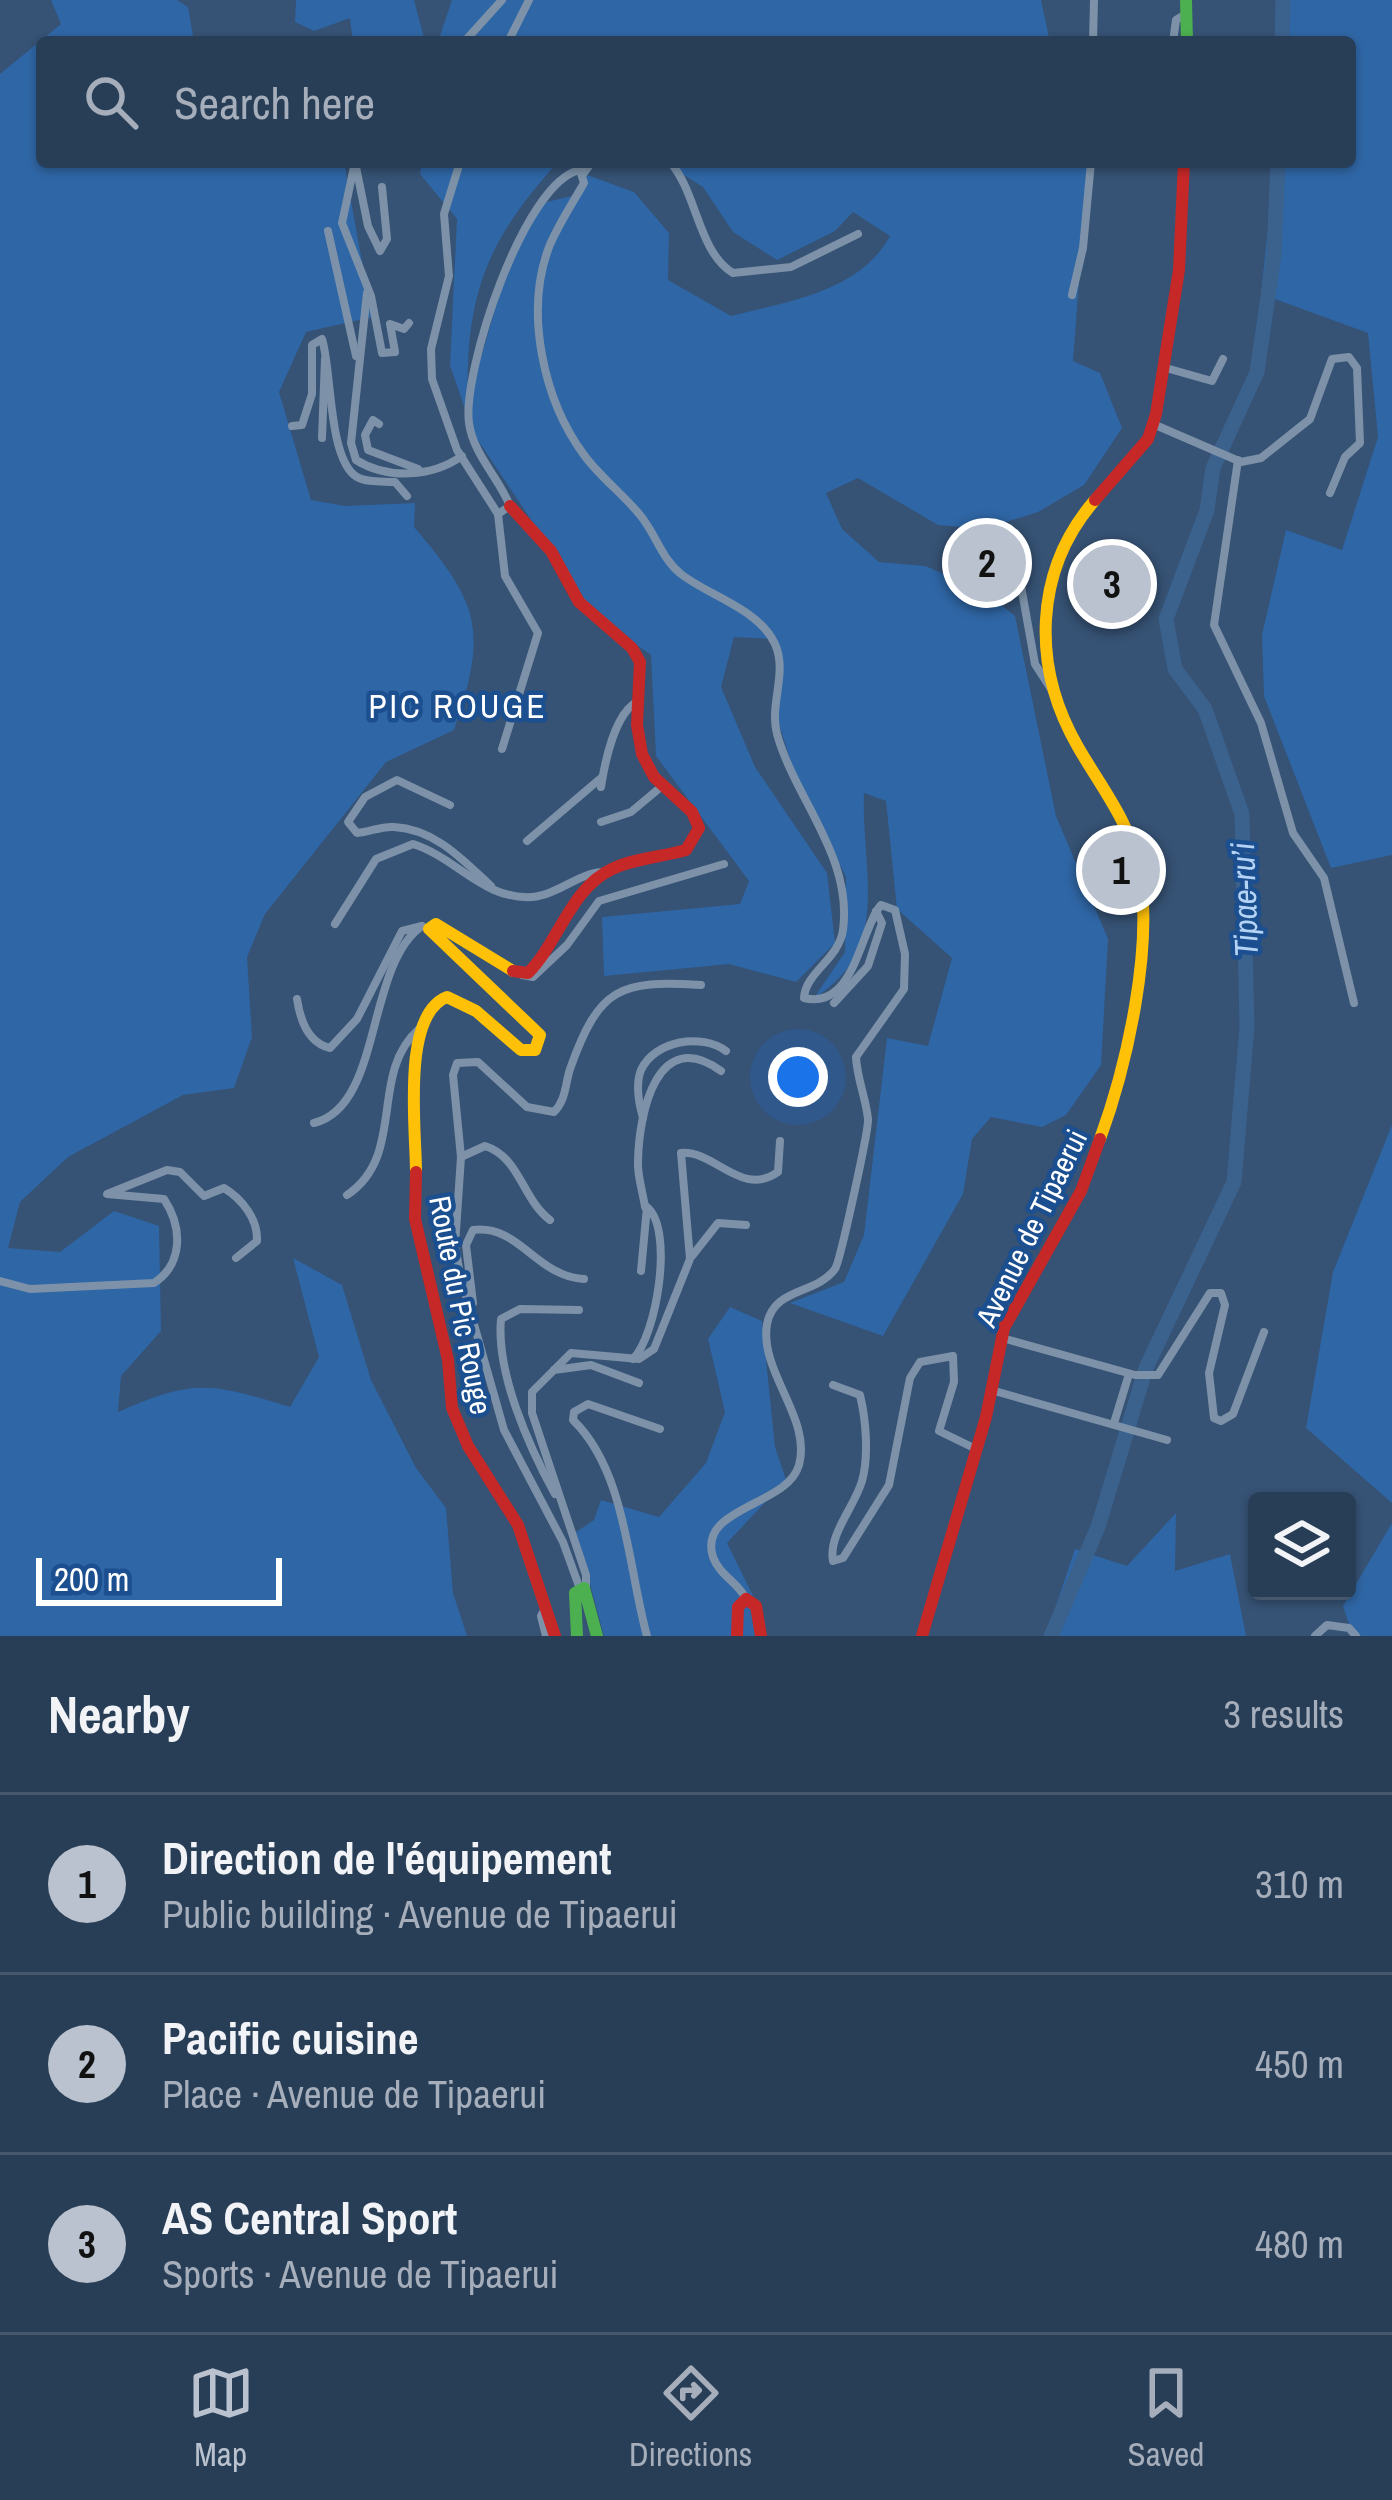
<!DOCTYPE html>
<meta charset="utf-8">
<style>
body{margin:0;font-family:"Archivo Narrow",sans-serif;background:#30455d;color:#f1f3f6}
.controls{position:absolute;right:36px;bottom:36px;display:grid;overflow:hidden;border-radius:12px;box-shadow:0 3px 9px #0004}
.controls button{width:108px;height:108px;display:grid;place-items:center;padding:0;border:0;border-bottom:3px solid #44576d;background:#283e57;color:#f1f3f6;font:60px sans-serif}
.scale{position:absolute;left:36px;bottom:30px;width:246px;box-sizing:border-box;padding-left:12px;border:6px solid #fff;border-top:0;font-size:33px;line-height:42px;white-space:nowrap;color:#fff;-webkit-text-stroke:9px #1b4f8f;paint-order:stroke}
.you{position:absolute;left:798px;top:1077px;width:42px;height:42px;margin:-30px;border:9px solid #fff;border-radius:50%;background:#1a73e8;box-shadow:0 0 0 18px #1a73e833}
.badge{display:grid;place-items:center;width:78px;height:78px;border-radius:50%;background:#b9c2ce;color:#111;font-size:39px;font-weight:700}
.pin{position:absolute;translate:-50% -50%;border:6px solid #fff;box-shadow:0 3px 12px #0006}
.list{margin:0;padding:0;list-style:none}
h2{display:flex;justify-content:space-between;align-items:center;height:156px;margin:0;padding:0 48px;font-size:51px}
h2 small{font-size:39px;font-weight:400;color:#a5aeba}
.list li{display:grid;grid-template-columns:78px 1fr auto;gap:36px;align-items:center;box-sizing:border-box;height:180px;padding:0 48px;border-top:3px solid #44576d}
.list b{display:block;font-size:45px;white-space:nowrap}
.list p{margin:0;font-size:39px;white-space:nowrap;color:#a5aeba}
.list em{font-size:39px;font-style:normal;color:#a5aeba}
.icon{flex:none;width:66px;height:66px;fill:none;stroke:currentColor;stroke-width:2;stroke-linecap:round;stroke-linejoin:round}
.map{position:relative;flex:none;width:1392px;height:1636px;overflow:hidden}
.search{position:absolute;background:#283e57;box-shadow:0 3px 9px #0004;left:36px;right:36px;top:36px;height:132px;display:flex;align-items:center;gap:30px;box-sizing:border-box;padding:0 42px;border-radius:12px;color:#a5aeba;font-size:45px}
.sheet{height:696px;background:#283e57}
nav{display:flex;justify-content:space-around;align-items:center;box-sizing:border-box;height:168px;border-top:3px solid #44576d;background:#283e57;font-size:33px;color:#a5aeba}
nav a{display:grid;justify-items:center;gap:6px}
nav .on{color:#b9c2ce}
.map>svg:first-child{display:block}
.green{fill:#2f66a5}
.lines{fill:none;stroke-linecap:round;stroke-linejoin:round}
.river{stroke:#3b618d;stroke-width:15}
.street{stroke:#7d92a8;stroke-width:8}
.fast{stroke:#4caf50;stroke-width:12}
.slow{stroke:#ffc107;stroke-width:12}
.jam{stroke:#c62828;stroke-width:12}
.labels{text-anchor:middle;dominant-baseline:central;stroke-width:9;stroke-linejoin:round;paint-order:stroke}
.street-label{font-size:30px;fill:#fff;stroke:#1b4f8f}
.neighbourhood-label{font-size:33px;letter-spacing:3px;fill:#fff;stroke:#1b4f8f}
.water-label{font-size:33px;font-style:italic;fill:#b5d3f5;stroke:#1b4f8f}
</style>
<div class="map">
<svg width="1392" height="1636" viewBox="0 0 1392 1636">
<rect width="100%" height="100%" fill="#365274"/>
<g class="green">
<path d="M51,0H177L188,7L194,42H42V162H344L372,317L306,332L279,392L311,500L345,506L415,503L414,527C480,604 488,631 454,730L386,762L265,914L247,957L252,1037L234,1088L183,1095L68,1157L20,1202L8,1248L60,1252L114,1211L159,1226L161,1331L121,1376L118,1412C195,1378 211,1383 290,1407L319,1357L293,1258L342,1285L371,1380L416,1468L446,1508L453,1593L467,1636H0V74L61,24Z"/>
<path d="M296,0H414L425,42H353L350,18L314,31L295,22Z"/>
<path d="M452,0H1041L1050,42H438Z"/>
<path d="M1276,0H1392V855L1331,868L1264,696L1262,635L1286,530L1342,550L1378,437L1368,333L1261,294L1275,162H1350V42H1276Z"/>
<path d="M422,162H558C487,240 465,295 468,402L509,261L538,204L576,195L582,178L568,168L634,192L669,233L668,280L731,316C789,301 859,292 890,236L853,212L835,231L777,260L733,232L703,187L663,162H1088L1073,361L1100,373L1122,428L1084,485L1038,512L984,529L938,525L858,478L826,493L842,529L879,562L925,566L979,588L1015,616L1056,816L1108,939L1101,1065L1066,1115L1042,1127L991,1117L972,1139L963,1194L883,1336L790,1303L844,1282L864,1235L887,1038L928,1046L952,958L897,909L886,801L864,793C861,871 893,950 814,998L845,952L846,877L793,769L774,708L778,651L772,639L734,637L721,687L755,767L827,873L835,943L796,982L729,964L604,976L602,917L740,904L749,881L656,756L651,655L596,617L473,433L450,365L457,219L420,174Z"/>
<path d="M1392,1125V1503L1306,1428L1333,1272Z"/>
<path d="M730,1307L762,1321L775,1447L786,1480L727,1543L761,1612L762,1636H604L576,1532L594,1520L601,1500L659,1517L706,1463L725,1412L708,1339Z"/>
<path d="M1176,1513L1175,1571L1230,1554L1246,1636H1046L1075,1549L1127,1566Z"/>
<path d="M1392,1523V1636H1353L1343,1606Z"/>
</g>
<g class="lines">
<g class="river">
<path d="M1282,42L1283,0"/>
<path d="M1051,1636L1098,1527L1146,1368L1234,1182L1247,1026L1242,814L1205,709L1175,669L1166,619L1207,510L1213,468L1257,372L1274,255L1278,162"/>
</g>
<g class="street">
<path d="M464,42L502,0"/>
<path d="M508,42L529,0"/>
<path d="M1093,42L1094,0"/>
<path d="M1173,42L1176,20L1186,14"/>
<path d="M355,162L342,223L371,296L382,353L395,352L390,324L404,329L409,323"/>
<path d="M355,162L368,226L380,251L387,239L382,187"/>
<path d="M460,162L444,214L449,276L431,349L432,379L457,450L498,514L510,506C499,478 473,454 469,423C462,372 524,181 580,170L584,183C572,204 558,225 549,247C524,313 544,401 584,455C600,477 623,494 640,515C656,534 661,558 681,574C709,596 759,609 775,644C788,673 769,704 777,734C795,799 853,857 843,930C839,959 805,973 804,998C855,1010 860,929 881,905L895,910L905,954L904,989L856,1057C857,1079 866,1098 868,1119C869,1129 840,1262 835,1269C816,1295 774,1287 767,1324C759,1372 812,1418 799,1465C788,1506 697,1507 713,1557C719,1575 739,1583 746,1599"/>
<path d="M670,162C697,192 698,252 733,273L791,267L858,234"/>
<path d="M583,174L592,162"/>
<path d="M328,231L356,356"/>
<path d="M367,293L351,443L356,460C388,480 432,477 462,456"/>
<path d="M1072,295L1083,248L1091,162"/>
<path d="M1166,368L1212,381L1223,359"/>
<path d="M379,424L373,420L365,435L368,450L418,469"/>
<path d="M1153,424L1241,462L1261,458L1310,419L1332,359L1349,357L1357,368L1360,443L1345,457L1330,493"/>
<path d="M292,426L302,425L312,394V345L322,339C332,370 328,460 357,477C367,483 384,481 395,482L407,496"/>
<path d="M322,438L325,359"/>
<path d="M1238,460L1214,625L1261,723L1293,833L1324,878L1354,1003"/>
<path d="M498,514L505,576L538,633L502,749"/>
<path d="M1021,586L1035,664L1055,695"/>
<path d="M601,787C605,761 615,713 638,701"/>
<path d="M450,805L397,780L365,797L348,822L357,833C370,832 381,826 394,827C435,829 463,860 491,886"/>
<path d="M601,822L631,812L662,786"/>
<path d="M527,841L601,778"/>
<path d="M335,924L376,859L413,844C457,858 483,900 532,897C558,895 580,872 603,872"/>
<path d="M522,975L533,977L567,945L599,901L724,864"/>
<path d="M297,999C300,1019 308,1043 330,1048L357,1019L402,931L422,926"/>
<path d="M834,1003L868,966L882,923L876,911"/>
<path d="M643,1118C639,1104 635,1085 641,1070C655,1040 702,1033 726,1051"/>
<path d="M314,1123C383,1106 365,966 422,926"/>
<path d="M461,1157L485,1146C520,1157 522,1199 550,1220"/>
<path d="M347,1195C407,1155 368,1074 419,1029"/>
<path d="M645,1207C643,1193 637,1175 638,1161C639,1113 657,1025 721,1071"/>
<path d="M692,1256L718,1223L746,1225"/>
<path d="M0,1281L30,1289L154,1283C183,1264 183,1228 164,1199L107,1194L167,1170L180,1172L204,1196L224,1188C242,1199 258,1219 257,1241L236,1258"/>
<path d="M473,1303L466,1245L473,1230C519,1224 537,1277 584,1279"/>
<path d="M1002,1338L1135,1375H1158L1210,1293H1221L1225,1305L1209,1373L1214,1418L1221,1421L1233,1414L1264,1332"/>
<path d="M633,1359C657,1335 674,1229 647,1207L641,1271"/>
<path d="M554,1370L591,1365L639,1383"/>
<path d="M833,1385L860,1395C866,1420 869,1456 862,1481C855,1506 828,1535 833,1561L843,1558L889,1485L910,1378L920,1362L953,1356L954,1382L939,1431L976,1449"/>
<path d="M991,1390L1167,1440"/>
<path d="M1114,1423L1129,1374"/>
<path d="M555,1494C529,1447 496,1373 501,1319L520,1309L579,1310"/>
<path d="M580,1589L563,1542L504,1430L460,1275L455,1245L461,1157L453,1075L457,1063L478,1062L527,1107L554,1112C566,1100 565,1085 570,1069C599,987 620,980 701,985"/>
<path d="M586,1589V1575L532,1413V1392L571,1353L639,1359L654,1349L690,1259L681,1153C715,1150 741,1198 778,1172L780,1141"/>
<path d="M546,1636L541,1616L546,1607"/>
<path d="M647,1636C628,1568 626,1471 573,1420L574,1412L588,1404L660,1429"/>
<path d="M1315,1636L1327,1625L1349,1628L1356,1636"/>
</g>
<g class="fast">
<path d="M1186,0L1187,42"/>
<path d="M577,1636L575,1593L584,1588L597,1636"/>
</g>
<g class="slow">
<path d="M1095,500C1034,570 1031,666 1078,747C1101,787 1130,822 1139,869C1154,946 1127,1065 1100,1139"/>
<path d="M416,1172C416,1129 401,1015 447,997L476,1011L521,1050H535L540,1035L429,929L436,924L513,971"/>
</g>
<g class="jam">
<path d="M1095,500L1148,439L1156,414L1179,270L1184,162"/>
<path d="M510,506L551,551L579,602L632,648L640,662L637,725L642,754L654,777L692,812L699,828L686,850C662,857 635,858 612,869C570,889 559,942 528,973L513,971"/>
<path d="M416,1172L415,1219L448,1360L452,1408L468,1446L518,1525L555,1636"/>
<path d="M737,1636L738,1607L746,1599L756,1606L761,1636"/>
<path d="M922,1636L986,1417L1004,1328L1081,1191L1100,1139"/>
</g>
</g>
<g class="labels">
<g class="street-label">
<text transform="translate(1031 1228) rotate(-64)">Avenue de Tipaerui</text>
<text transform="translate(461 1305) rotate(79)">Route du Pic Rouge</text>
</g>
<g class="neighbourhood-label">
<text x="458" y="706">PIC ROUGE</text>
</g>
<g class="water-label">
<text transform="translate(1244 900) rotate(-92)">Tipae-ru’i</text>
</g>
</g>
</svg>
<div class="controls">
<button><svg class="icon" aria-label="layers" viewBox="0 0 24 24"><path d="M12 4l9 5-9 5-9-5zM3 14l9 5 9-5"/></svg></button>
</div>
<div class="scale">200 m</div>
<div class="you"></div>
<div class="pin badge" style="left:1121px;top:870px">1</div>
<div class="pin badge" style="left:987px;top:563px">2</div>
<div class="pin badge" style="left:1112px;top:584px">3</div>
<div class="search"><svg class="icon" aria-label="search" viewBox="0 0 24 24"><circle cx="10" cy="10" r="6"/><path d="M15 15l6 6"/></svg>Search here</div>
</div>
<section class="sheet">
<h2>Nearby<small>3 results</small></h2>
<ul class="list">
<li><span class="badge">1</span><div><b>Direction de l'équipement</b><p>Public building · Avenue de Tipaerui</p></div><em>310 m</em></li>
<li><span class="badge">2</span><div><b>Pacific cuisine</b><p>Place · Avenue de Tipaerui</p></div><em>450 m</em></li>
<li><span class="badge">3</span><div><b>AS Central Sport</b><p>Sports · Avenue de Tipaerui</p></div><em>480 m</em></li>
</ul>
</section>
<nav>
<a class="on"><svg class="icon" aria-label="map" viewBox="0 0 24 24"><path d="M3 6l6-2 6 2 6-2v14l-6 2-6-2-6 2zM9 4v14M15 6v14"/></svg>Map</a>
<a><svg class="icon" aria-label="directions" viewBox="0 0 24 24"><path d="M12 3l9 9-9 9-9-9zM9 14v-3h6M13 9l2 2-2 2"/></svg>Directions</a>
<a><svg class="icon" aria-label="saved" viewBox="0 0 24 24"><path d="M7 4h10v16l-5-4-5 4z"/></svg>Saved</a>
</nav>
